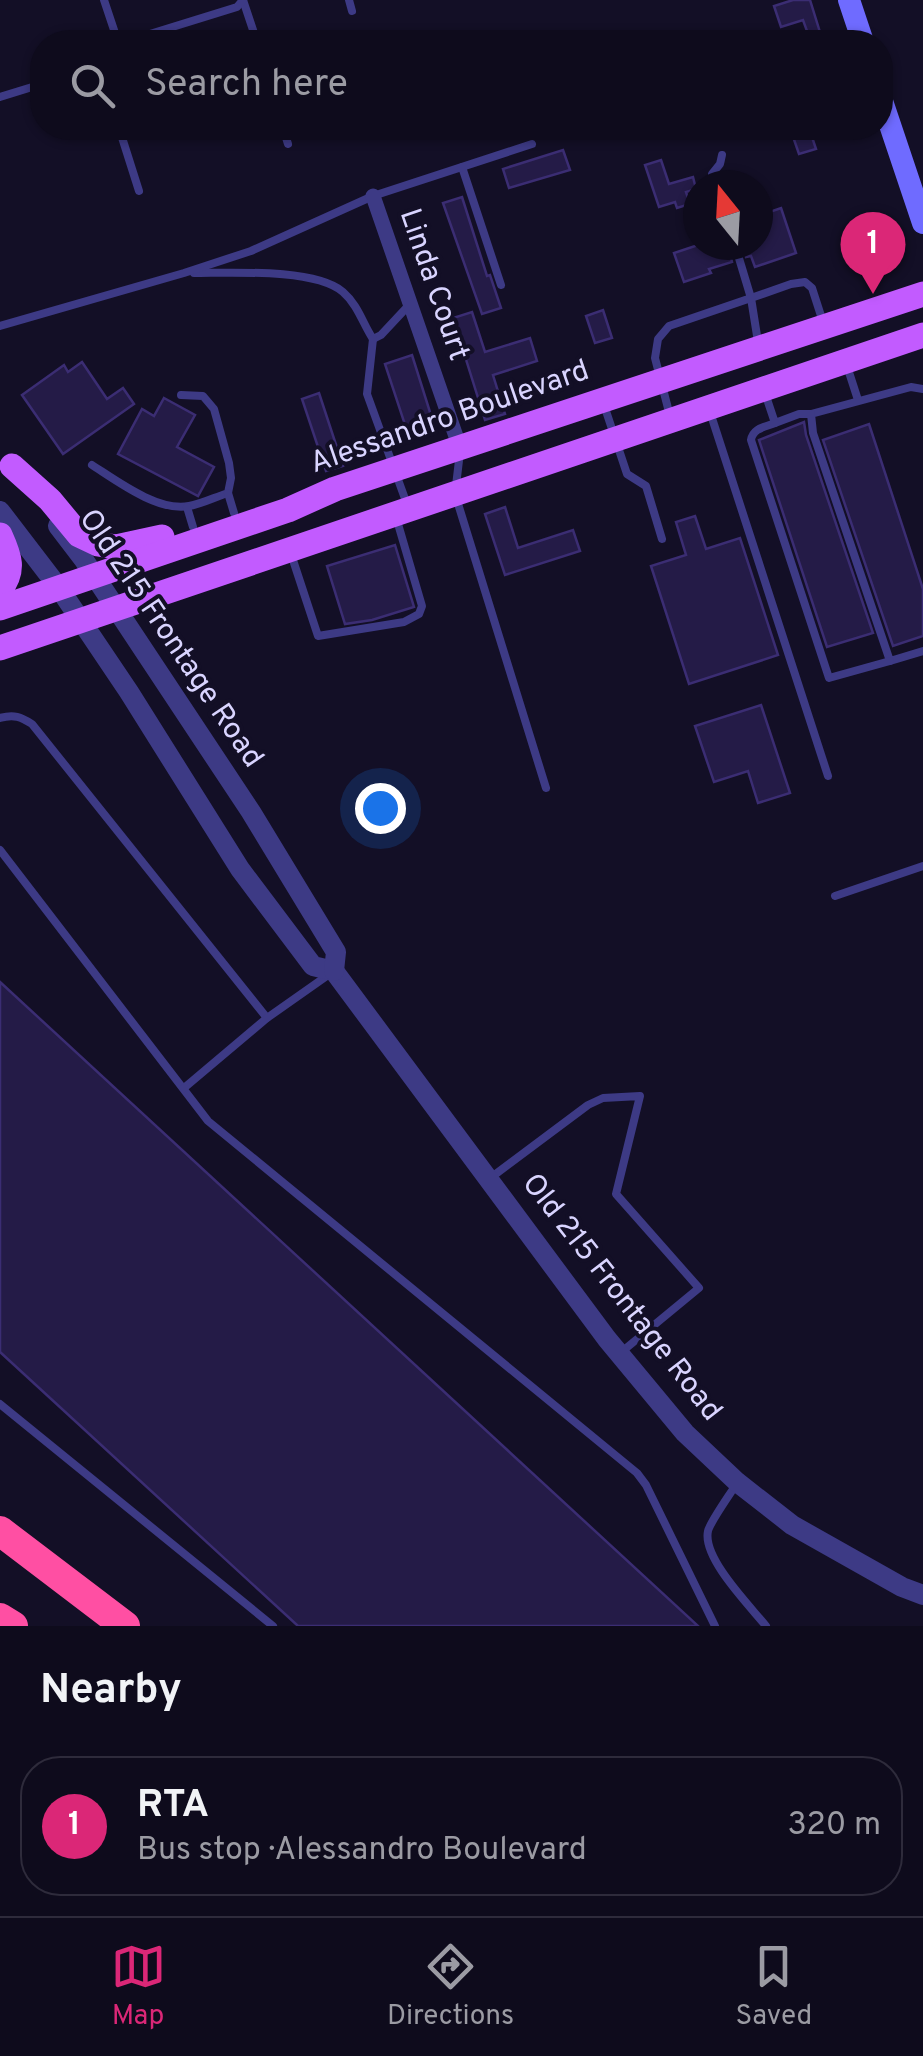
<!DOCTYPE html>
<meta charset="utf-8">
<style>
body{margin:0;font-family:Overpass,sans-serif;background:#171425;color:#f1f3f6}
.compass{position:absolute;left:683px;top:170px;width:90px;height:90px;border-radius:50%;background:#0e0b1c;box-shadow:0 2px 8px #0004;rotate:342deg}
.you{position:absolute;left:380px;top:808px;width:35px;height:35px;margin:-25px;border:8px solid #fff;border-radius:50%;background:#1a73e8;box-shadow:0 0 0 15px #1a73e833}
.badge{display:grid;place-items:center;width:65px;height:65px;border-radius:50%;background:#db2777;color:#fff;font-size:32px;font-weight:700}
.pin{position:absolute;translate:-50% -82px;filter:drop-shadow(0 2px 5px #0008)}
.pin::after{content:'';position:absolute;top:52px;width:35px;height:30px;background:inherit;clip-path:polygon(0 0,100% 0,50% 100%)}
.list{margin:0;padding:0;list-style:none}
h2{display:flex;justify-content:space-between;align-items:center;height:130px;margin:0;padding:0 40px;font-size:42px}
h2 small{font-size:32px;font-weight:400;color:#9b9ba3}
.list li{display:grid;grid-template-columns:65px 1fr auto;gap:30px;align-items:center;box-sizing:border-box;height:140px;margin:0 20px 20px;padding:0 20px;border:2px solid #2e2b3b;border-radius:40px}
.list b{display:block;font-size:38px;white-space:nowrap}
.list p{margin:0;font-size:32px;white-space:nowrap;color:#9b9ba3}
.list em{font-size:32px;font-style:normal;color:#9b9ba3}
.icon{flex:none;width:55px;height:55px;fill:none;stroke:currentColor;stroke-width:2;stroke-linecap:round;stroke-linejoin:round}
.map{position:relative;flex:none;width:923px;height:1626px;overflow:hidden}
.search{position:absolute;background:#0e0b1c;box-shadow:0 2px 8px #0004;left:30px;right:30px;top:30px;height:110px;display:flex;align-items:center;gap:25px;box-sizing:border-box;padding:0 35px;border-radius:40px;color:#9b9ba3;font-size:38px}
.sheet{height:290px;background:#0e0b1c}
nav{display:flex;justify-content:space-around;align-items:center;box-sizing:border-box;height:140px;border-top:2px solid #2e2b3b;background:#0e0b1c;font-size:28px;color:#9b9ba3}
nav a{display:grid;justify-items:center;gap:5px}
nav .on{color:#db2777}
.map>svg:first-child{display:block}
.building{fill:#241b47;stroke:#3b2d73;stroke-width:2.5}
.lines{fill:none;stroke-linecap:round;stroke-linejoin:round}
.service{stroke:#3d3a85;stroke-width:8}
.minor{stroke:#3d3a85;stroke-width:15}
.tertiary{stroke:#3d3a85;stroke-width:20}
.secondary{stroke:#6f6bff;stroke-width:22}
.primary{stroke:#c25bff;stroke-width:25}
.motorway{stroke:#ff4fa3;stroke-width:30}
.labels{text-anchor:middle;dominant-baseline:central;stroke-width:8;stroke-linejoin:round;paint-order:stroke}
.street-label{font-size:30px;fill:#d9d4ff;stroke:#130f26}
</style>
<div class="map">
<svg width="923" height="1626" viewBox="0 0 923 1626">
<rect width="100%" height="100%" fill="#130f26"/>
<g class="building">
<path d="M793,0H810L823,42H811L803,20L781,27L774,6Z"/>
<path d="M790,128H809L816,149L799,154Z"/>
<path d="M563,150L570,170L509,188L503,169Z"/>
<path d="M661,160L669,184L693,177L696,189L686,192L690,204L677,208L675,202L659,207L645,165Z"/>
<path d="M462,197L487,276L490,275L501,308L482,314L443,203Z"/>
<path d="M781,208L796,253L755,267L751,256L746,257L743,245H758V233L762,232L758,216Z"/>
<path d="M698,245H728L732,262L709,269L711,273L684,282L674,253Z"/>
<path d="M603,310L612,338L595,343L586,316Z"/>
<path d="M472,312L485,352L530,338L537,361L493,375L505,414L485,420L453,318Z"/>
<path d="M412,355L435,428L409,437L385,364Z"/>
<path d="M82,362L107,399L123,388L134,404L63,454L22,395L64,365L68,372Z"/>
<path d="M319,393L343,466L326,471L302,399Z"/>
<path d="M164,398L195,415L177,447L214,467L198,496L118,454L142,409L154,416Z"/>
<path d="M804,422L806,435L873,633L827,647L759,440Z"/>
<path d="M869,424L923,589V636L893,646L823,440Z"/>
<path d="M505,507L518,548L573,530L580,551L505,575L485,514Z"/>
<path d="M695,516L706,549L740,538L778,655L689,684L651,566L686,555L676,522Z"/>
<path d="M395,545L414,607L372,620L345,624L327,566Z"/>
<path d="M761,705L790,793L758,803L748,771L714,782L695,726Z"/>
<path d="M0,982L698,1626H298L0,1352Z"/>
</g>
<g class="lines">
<g class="service">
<path d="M104,0L118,42"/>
<path d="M243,0L257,42"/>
<path d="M349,0L352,11"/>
<path d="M124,42L237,7L243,0"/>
<path d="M0,97L42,84"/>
<path d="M119,128L139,191"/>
<path d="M283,128L288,144"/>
<path d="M462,167L501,285"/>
<path d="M716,185L712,174L720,164L722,155"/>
<path d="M194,273C230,273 315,268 343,292C358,305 363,324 373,339L381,335L410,304"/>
<path d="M0,326L184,273L251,251L373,196L532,144"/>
<path d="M373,339L367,394L408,507"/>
<path d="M758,342L751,298L791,284L805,282L812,288L823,322"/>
<path d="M847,366L858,400"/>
<path d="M923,389L911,387L811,414L813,433L890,661L923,651"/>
<path d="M765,393L775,423L799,414H811"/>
<path d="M604,405L627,474L646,486L662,539"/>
<path d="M710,412L828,776"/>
<path d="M670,416L655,358L658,339L669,326L751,298L735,245"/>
<path d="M775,423C765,427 753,428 751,440L829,678L890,661"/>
<path d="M460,452L455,494L546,788"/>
<path d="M92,465C117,481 158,512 189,506C202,504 215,497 228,493L231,478L229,463L214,409L203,396L181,395"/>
<path d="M228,493L234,513"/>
<path d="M187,507L193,527"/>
<path d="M291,554L318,636L404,622L419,614L422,606L396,517"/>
<path d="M0,718C14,714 21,717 32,724L267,1018"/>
<path d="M0,850L208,1121L637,1473L646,1485L715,1626"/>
<path d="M835,896L923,866"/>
<path d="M184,1088L267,1018L331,973"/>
<path d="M489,1179L588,1105L603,1098L640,1096L616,1194L699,1288L619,1354"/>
<path d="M0,1404L273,1626"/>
<path d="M737,1483C731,1493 710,1522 708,1531C702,1558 750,1606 766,1626"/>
</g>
<path class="minor" d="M373,196L460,448"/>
<g class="tertiary">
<path d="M0,511L59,588L129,692L240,869L313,966L334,971L607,1339L685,1433L737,1482L792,1525L902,1587L923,1595"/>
<path d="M58,526L84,560L251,812L336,952L334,971"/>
</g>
<g class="secondary">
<path d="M849,0L863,42"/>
<path d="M880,95L923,223"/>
</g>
<g class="primary">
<path d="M12,466L50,500L79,535L98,544L116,547L162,537"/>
<path d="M0,535C10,557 15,570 0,590"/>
<path d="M0,608L288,510L335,489L923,294"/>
<path d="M0,648L923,335"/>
</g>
<g class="motorway">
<path d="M0,1531L125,1626"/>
<path d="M0,1618L13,1626"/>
</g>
</g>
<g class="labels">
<g class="street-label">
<text transform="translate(433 285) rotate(71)">Linda Court</text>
<text transform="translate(450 418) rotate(-19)">Alessandro Boulevard</text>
<text transform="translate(170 639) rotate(56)">Old 215 Frontage Road</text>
<text transform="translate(621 1298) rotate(52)">Old 215 Frontage Road</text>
</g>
</g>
</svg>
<svg class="compass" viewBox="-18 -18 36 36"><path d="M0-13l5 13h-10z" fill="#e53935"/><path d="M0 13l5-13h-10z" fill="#9b9ba3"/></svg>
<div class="you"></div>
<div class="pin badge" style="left:873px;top:294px">1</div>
<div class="search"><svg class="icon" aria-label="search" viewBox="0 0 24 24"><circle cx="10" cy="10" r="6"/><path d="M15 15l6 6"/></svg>Search here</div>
</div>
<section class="sheet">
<h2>Nearby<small></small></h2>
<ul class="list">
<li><span class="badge">1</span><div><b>RTA</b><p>Bus stop · Alessandro Boulevard</p></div><em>320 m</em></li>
</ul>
</section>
<nav>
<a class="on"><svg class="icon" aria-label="map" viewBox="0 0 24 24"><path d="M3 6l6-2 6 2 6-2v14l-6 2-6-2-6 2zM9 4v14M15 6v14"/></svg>Map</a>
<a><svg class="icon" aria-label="directions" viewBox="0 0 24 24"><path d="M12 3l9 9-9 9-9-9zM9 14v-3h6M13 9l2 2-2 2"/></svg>Directions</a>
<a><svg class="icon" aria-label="saved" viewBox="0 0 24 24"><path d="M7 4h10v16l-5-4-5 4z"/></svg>Saved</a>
</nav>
